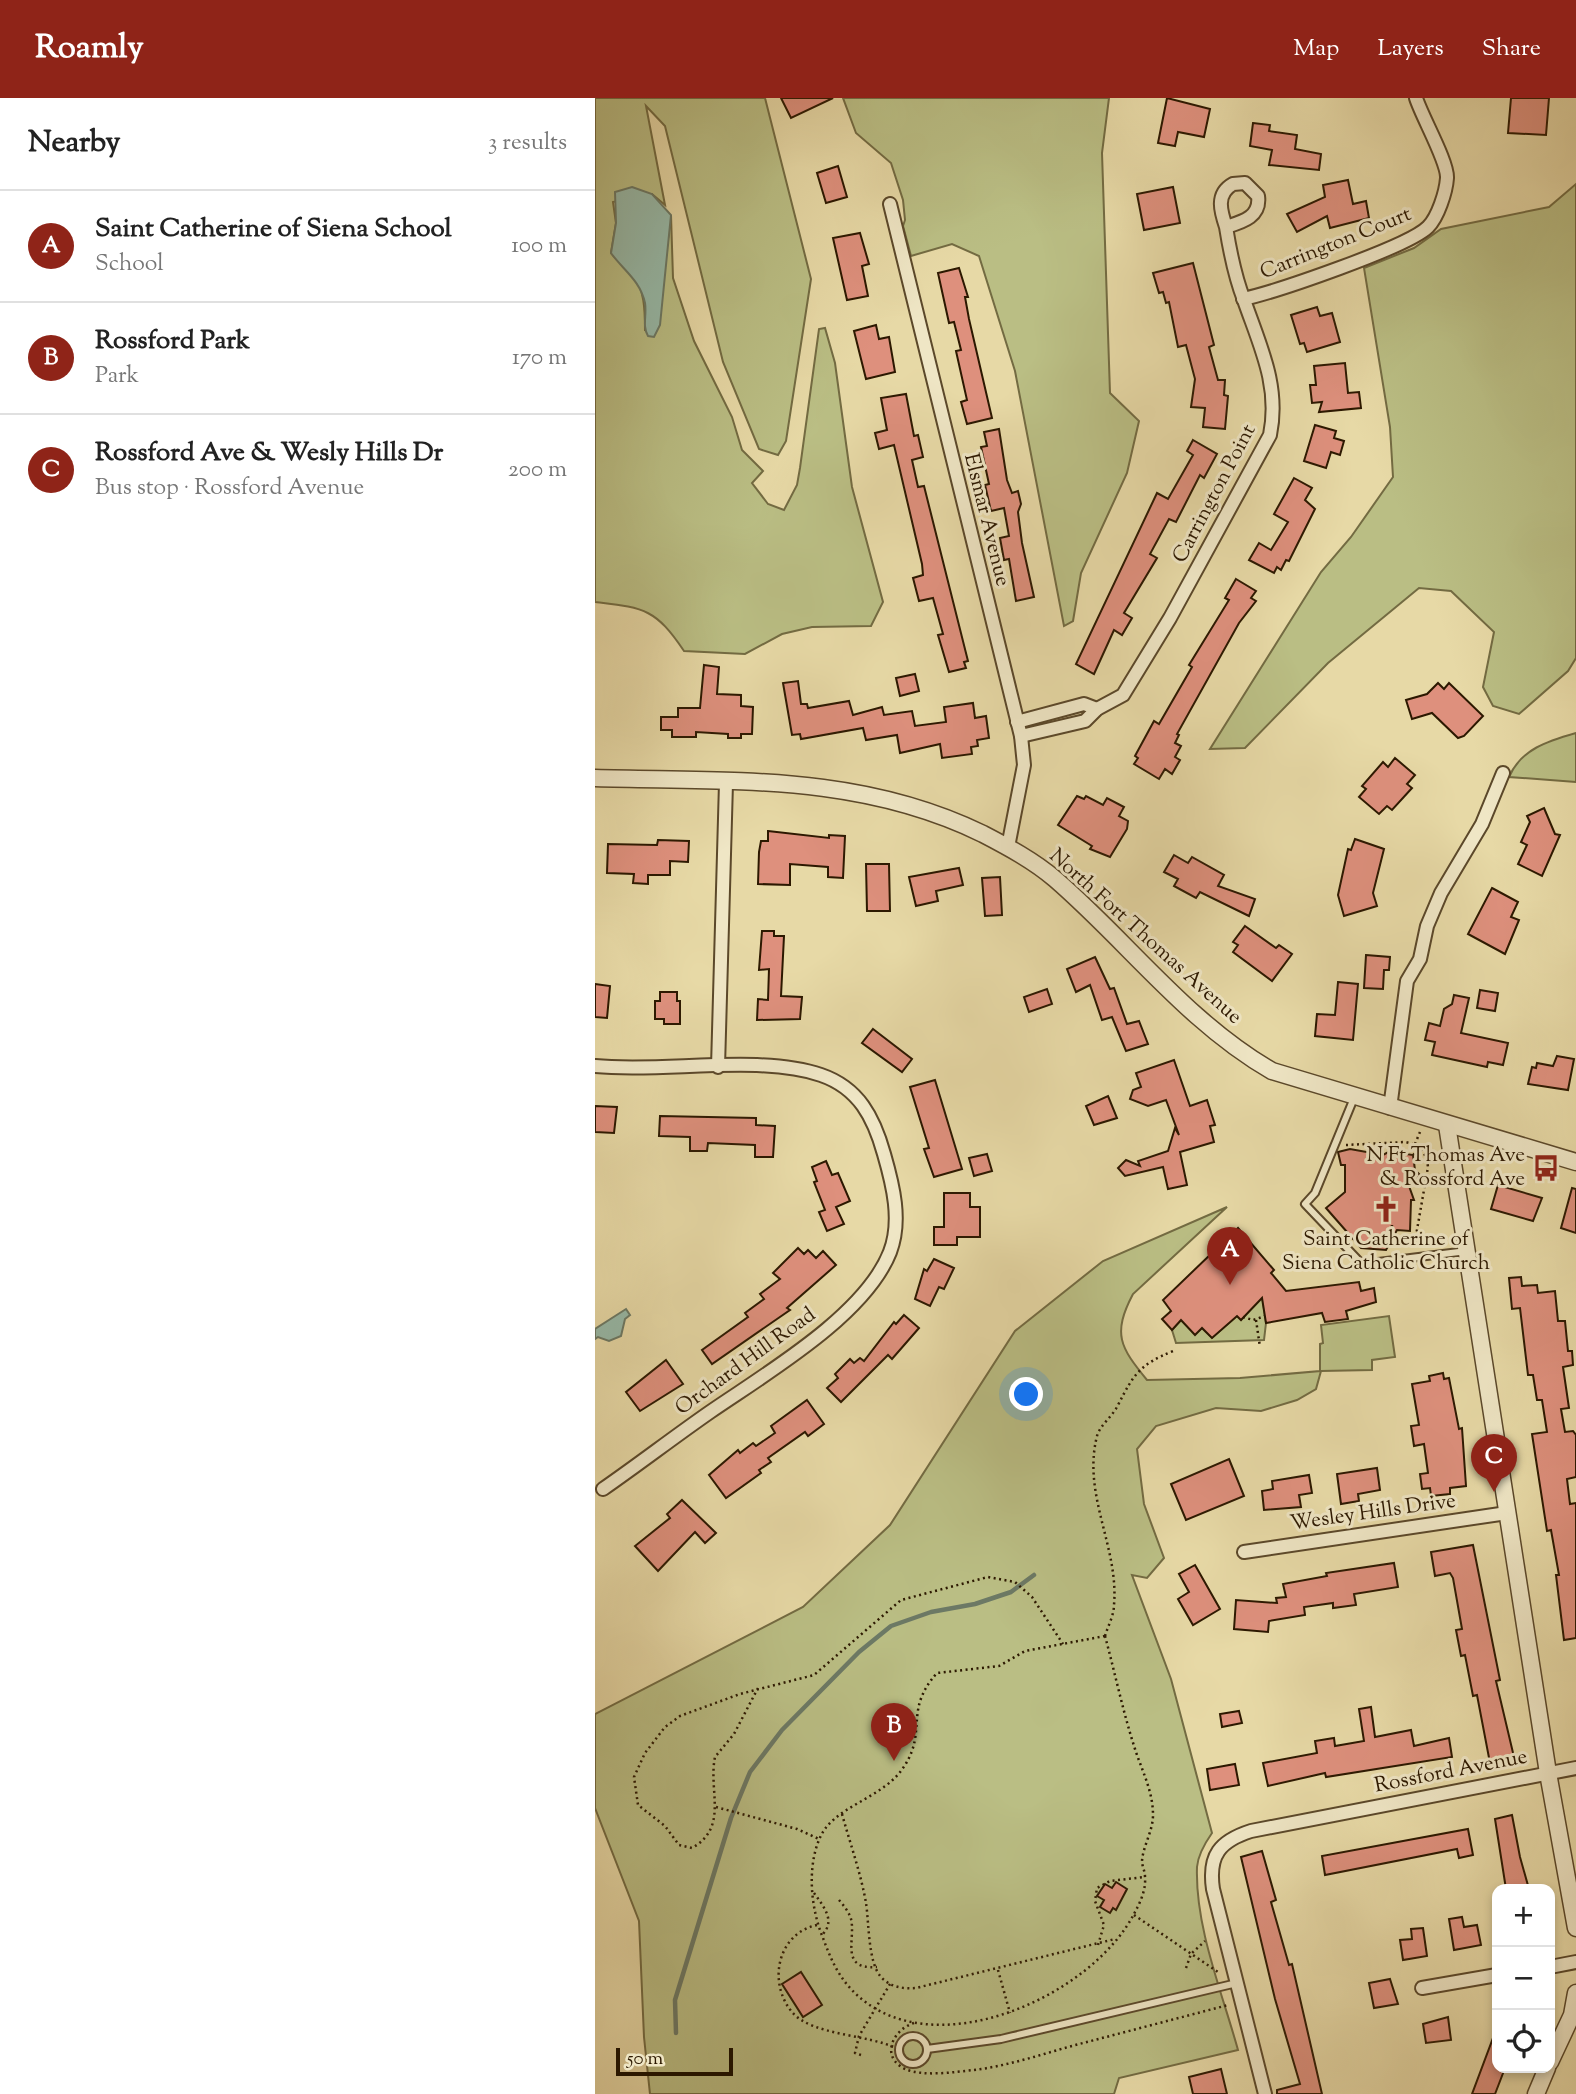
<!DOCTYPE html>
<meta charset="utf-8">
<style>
body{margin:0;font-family:"Sorts Mill Goudy",serif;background:#f2f2f2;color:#222}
.controls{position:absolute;right:21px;bottom:21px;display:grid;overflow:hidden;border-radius:14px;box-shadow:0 4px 10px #0003}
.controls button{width:63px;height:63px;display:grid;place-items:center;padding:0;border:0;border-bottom:2px solid #e0e0e0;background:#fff;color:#222;font:35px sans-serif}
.scale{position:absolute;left:21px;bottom:18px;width:117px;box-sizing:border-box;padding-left:7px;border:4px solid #2c1800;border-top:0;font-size:19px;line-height:24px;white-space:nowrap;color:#2c1800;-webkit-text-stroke:5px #efe6c5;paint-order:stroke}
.you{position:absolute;left:432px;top:1297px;width:24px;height:24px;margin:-18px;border:5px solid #fff;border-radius:50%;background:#1a73e8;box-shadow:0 0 0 10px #1a73e833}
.badge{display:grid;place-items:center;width:46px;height:46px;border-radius:50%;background:#8f2418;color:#fff;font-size:23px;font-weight:700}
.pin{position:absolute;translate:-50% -58px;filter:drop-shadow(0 2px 4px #0008)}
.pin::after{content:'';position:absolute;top:37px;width:24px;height:21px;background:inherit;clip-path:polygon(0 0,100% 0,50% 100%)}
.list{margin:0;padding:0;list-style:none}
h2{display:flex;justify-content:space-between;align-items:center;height:91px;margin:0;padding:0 28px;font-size:30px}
h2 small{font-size:23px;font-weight:400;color:#767676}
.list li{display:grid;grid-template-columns:46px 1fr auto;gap:21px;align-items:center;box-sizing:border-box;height:112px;padding:0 28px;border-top:2px solid #e0e0e0}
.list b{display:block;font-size:26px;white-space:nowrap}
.list p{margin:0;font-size:23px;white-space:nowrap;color:#767676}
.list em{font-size:23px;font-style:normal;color:#767676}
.icon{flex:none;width:38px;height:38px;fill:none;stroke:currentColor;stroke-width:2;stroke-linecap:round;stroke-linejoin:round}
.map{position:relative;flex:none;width:981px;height:1996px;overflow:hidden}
header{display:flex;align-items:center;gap:42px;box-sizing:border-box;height:98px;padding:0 35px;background:#8f2418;color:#fff}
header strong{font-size:33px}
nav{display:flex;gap:38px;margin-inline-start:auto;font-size:24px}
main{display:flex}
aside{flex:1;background:#fff}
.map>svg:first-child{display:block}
.green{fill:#babe84;stroke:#736b42;stroke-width:2}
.water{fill:#97baa9;stroke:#6c7965;stroke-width:2}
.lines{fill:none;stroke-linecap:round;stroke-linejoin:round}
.stream{stroke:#6c7965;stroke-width:4.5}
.building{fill:#de907d;stroke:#2c1800;stroke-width:2}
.service-casing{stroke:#5b482a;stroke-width:10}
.minor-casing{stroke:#5b482a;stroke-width:16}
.tertiary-casing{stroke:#5b482a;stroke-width:19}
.path{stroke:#2c1800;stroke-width:2.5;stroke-dasharray:2 3.5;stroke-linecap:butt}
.service{stroke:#efe6c5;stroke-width:6}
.minor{stroke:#efe6c5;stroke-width:12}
.tertiary{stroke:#efe6c5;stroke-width:16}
.labels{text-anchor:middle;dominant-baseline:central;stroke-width:6;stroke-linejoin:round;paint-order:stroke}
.street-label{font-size:21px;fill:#2c1800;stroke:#efe6c5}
.poi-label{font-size:21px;fill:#2c1800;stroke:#efe6c5;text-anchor:end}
</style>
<header>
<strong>Roamly</strong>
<nav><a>Map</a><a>Layers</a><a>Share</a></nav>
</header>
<main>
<aside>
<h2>Nearby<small>3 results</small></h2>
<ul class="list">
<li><span class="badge">A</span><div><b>Saint Catherine of Siena School</b><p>School</p></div><em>100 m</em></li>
<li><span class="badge">B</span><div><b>Rossford Park</b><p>Park</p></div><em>170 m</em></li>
<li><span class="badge">C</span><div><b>Rossford Ave &amp; Wesly Hills Dr</b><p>Bus stop · Rossford Avenue</p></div><em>200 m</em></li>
</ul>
</aside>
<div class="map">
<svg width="981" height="1996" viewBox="0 0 981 1996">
<rect width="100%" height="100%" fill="#e7d9a6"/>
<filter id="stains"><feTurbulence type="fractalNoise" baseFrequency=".00286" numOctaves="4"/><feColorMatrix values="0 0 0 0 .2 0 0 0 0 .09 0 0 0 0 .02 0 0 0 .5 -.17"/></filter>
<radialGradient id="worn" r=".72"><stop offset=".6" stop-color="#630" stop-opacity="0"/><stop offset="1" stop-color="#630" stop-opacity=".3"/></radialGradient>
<g class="green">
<path d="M0,0H170L216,181L191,343L183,357L164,351L128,264L70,28L51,8L70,107L57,96L18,104L21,125L16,155C22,163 29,167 36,174C50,189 50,214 50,233L72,149L76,117L78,180L99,243L137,319L147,352L168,373L157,385L173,406L189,412L202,387L205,370L224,231L230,230L240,265L257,389L288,504L276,528L217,529L187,536L150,556L89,553C60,510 49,510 0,504Z"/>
<path d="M248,0H514L507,55L515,295L544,323L532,375L486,475L478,523L469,528L420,273L384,158L357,146L316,158L308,128L310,122L308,102L296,65L261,35Z"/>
<path d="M981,86V560L973,573L924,616L898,608L888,589L899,534L856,493L824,490L733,565L650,650L615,651L726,474L756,439L798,379L795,329L769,170L819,150L846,131L954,109Z"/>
<path d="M981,635V684L914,679C926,651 953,643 981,635Z"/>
<path d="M632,1109L538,1196C517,1236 525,1249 552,1282L645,1280L725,1273V1246L728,1245L726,1227L794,1218L800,1259L777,1262V1272L726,1273L721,1291L702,1302L666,1313L621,1310L561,1328L542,1351L549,1406L569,1460L552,1480L537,1477L576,1581L617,1735C610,1745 603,1757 602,1769C600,1829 627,1894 643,1952L524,1980L519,1996H55L49,1939L44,1823L0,1710V1616L208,1509L295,1427L420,1233L508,1163Z"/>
<path d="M667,1197L671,1225L669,1242L581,1245L577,1232L586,1222L600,1236L607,1230L617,1240L642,1218L646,1222Z"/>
</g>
<g class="water">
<path d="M37,89L57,96L76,117L65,227L59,239L53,238C47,228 52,217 50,205C45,182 28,172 16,155L21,125L20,94Z"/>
<path d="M31,1211L35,1217L30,1221L26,1238L14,1243L3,1239L0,1241V1231Z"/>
</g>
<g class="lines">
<path class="stream" d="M81,1935L80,1902L136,1720L155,1674L187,1632L264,1554L296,1528L336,1514L380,1506L416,1494L439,1477"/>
</g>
<g class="building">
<path d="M186,0H238L196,20Z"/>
<path d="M572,0L615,11L609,39L583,34L580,48L563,45Z"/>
<path d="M916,0H954L951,37L913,35Z"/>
<path d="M658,25L675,27L674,33L702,37L700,51L726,56L724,72L674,67L677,52L655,48Z"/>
<path d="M243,68L252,99L231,105L222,75Z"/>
<path d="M753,82L758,106L771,103L774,120L735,130L732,118L702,134L692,116L730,99L728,87Z"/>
<path d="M578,89L585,125L549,132L542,96Z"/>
<path d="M265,135L274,166L267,168L273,198L252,202L238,140Z"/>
<path d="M598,165L619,247L614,249L623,282H630L629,297L633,298L630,331L608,329L610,310L596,309L600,281L591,247L583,249L574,204L571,205L568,194L564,195L558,175Z"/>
<path d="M364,170L373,199H370L374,221L397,320L372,326L366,304L372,302L361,253L366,252L359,224L354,225L343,175Z"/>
<path d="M722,209L725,218L737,215L745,244L712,254L709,245L705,246L696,217Z"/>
<path d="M281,227L284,241L294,239L300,274L271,281L259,233Z"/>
<path d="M750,265L753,295L764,294L766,310L724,314L727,304L717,305L715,287H721L719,268Z"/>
<path d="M311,296L319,338L323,337L328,359L317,362L323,389L329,388L373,563L369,564L371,570L354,574L343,537L348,536L338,500L324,503L318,480L328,477L327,466L299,347L284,351L280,335L292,332L286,300Z"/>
<path d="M720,327L741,333L739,340L749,343L745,357L736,354L731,370L709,363Z"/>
<path d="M404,331L412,382L417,395L423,393L426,406L423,414L427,445L439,499L421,503L414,461L409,462L405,440L414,438L409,410L396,413L390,387L394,386L386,349L392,348L389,334Z"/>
<path d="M598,342L622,356L609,380L605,377L581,424L574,421L555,456L562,460L529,515L537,520L527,537L519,532L499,576L481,566L562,395L573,401L598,357L592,353Z"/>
<path d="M699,380L717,390L710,402L720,411L694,463L691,462L686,472L682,469L679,475L654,462L664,445L676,452L693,424L679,416Z"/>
<path d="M641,481L661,493L656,500L661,503L644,525L582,636L584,637L580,645L586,648L580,659L585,662L577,676L570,671L564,681L539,666L543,660L540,658L559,623L564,626L597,569L594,567L634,502L630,500Z"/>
<path d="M109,567L124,569L122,596L146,597V608L158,609L157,636H146V640H133V636L101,634V639H77V632H66V619H83V610H105Z"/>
<path d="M320,576L324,593L305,598L301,580Z"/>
<path d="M203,583L206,606H212L213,610L254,603L258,617L287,609L289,617L317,613L320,628L351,624L349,609L378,605L380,620L391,618L394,640L382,642L383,648L376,649L377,656L347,660L345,646L305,655L302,637L271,642L268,630L206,641L205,636L197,637L188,585Z"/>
<path d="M843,585L849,591L854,585L888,618L869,638L863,640L837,615L817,621L811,602L832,596Z"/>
<path d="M800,660L820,677L812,686L817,690L797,712L792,708L784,716L764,699L771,691L767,688L788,664L793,669Z"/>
<path d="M482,698L489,701L491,698L508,707L512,700L529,709L524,718L533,723L532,731L515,759L495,751L497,748L463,727Z"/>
<path d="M949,710L960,736L965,737L947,778L923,766L932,747L926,744L935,724L932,718Z"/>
<path d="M173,733L234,740V737L250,738L248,780L233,779V769L195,766V787L163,786L164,754L166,743H173Z"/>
<path d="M760,741L789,751L778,795L782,808L749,818L743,797L753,751L756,752Z"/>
<path d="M63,742L94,743L93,764L75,763V777H53V786L38,785L39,776L12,775L13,746L62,747Z"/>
<path d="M579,757L593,765L597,759L629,777L623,788L660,801L654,818L605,794L601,800L579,788L583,781L569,774Z"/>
<path d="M271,766H294L295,813H272Z"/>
<path d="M364,770L368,787L341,793L343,803L321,808L314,779Z"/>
<path d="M405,779L407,817L390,818L387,780Z"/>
<path d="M897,790L923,804L916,819L924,822L910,856L873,836Z"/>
<path d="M650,828L681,850L684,847L697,856L677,883L638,854L643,847L638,844Z"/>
<path d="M167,833H179V838H189L186,898L207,899L205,921L162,922L163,901L173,902L174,871L164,872Z"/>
<path d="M771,857L795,859L794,872H789L788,891L769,890Z"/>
<path d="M500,859L515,891L519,890L532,926L544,923L553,946L531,953L517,919L507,922L495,887L481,894L472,871Z"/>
<path d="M743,884L763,886L758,942L720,938L722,916L740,917Z"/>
<path d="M0,886L15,888L12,920L0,919Z"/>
<path d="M452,891L457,906L434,914L429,899Z"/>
<path d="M885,892L903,895L900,913L882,910Z"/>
<path d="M65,894H82V903H85V926H69V921H60V903H65Z"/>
<path d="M859,897L874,900L866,935L913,945L908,967L893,964L892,969L837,957L840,944L830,942L834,925L845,928L849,911L857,906Z"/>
<path d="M278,931L317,961L307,974L267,945Z"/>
<path d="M962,958L979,961L973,992L933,986L937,969L941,970L942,965L958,968Z"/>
<path d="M579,962L595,1008L612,1002L620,1027L615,1028L619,1044L585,1054L592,1087L573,1091L568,1069L530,1078L523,1070L531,1062L545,1068L543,1063L573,1053L580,1030L584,1037L571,1002L553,1008L535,1001L538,992L546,989L541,975Z"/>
<path d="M340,982L367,1071L339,1079L329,1051L334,1050L315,989Z"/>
<path d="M513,998L522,1020L499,1027L491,1008Z"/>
<path d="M0,1008L22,1009L19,1035L0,1034Z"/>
<path d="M65,1018L161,1020V1027L180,1028L178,1059H160V1047L113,1045L112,1053H95V1039L64,1038Z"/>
<path d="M801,1050L805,1055L818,1057L820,1072L825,1077L814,1088L819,1102H816L815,1133L802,1132L791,1152L766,1150L731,1110L750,1094V1067H746L743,1054L755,1051L788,1057Z"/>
<path d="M392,1056L397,1073L379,1078L374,1060Z"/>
<path d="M231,1063L237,1077L243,1075L255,1103L241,1109L249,1126L232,1133L224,1114L230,1112L219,1084L222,1083L217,1069Z"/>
<path d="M903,1087L947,1100L938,1123L896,1111Z"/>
<path d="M977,1090L981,1091V1135L966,1130Z"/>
<path d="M349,1095H375V1109H385V1139H362V1147H339V1129H349Z"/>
<path d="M643,1130L679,1172L676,1175L691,1193L764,1184L766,1193L779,1190L781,1204L751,1213L753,1221L730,1224L727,1215L671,1225L667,1200L646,1222L642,1218L617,1240L607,1230L600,1237L586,1222L577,1232L567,1221L576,1213L568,1202Z"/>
<path d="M203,1150L209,1156L213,1152L221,1160L228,1153L241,1167L192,1210L195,1212L117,1266L107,1252L153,1219L150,1215L169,1201L165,1196L185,1181L178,1175Z"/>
<path d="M339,1161L359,1170L349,1191L344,1189L335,1208L320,1201L329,1171L332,1173Z"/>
<path d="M926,1179L927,1188L942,1187L943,1195L960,1193L963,1223H970L973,1253H977L978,1267L968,1269L974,1310L966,1311L970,1334L978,1333L981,1337V1379L972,1381L975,1406L981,1405V1540L969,1542L961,1477H964L956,1432L952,1433L937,1336L952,1334L947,1302H942L938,1277H933L925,1210L917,1211L914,1180Z"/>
<path d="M309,1217L324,1230L297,1261L293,1257L246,1304L232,1290L243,1280L240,1276L255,1261L259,1265L265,1260L269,1263L299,1224L301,1226Z"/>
<path d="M71,1262L88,1286L45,1313L31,1294Z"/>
<path d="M848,1275L849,1281L854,1280L864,1331L867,1330L871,1388L855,1390V1396L836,1398L835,1390L827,1391L825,1376L833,1375L829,1346L819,1348L816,1328L824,1327L817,1286L835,1283L834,1278Z"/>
<path d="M212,1302L229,1326L213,1338L210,1334L173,1360L176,1364L164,1372L166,1375L131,1400L114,1377L143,1352L145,1355L158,1345L161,1348L180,1335L176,1328Z"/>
<path d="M634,1361L649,1398L591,1422L576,1386Z"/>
<path d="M782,1370L785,1392L763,1396L764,1403L746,1406L742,1376Z"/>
<path d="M714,1377L717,1395L704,1397L706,1409L669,1412L667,1393L678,1391L677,1383Z"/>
<path d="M87,1402L121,1435L110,1445L100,1434L63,1473L40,1448L75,1420L72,1416Z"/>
<path d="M878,1447L905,1582L901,1583L919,1659L895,1665L882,1597L878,1598L870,1557L866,1558L861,1532L867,1531L858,1480L855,1475L840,1478L836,1454Z"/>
<path d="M799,1465L803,1489L759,1496L761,1507L738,1510V1505L709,1509L710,1517L674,1523L673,1534L639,1531L641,1502L682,1505L681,1500L691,1499L688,1486L732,1478L731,1475Z"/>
<path d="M600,1467L625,1511L598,1527L583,1501L594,1494L584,1476Z"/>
<path d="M776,1609L780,1639L816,1632L819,1648L854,1640L857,1659L731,1679L730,1675L673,1688L668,1665L722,1655L720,1643L739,1640L740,1648L769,1643L764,1611Z"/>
<path d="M644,1613L647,1625L627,1629L625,1616Z"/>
<path d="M640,1666L644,1687L615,1692L612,1671Z"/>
<path d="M917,1717L925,1759L934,1791H911L900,1721Z"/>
<path d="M873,1731L878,1757L864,1760L862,1751L730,1777L727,1758Z"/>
<path d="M667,1753L681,1802L676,1804L694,1867L697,1866L727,1996H682V1992L705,1986L680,1901L646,1759Z"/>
<path d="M521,1784L532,1791L521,1812L518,1810L515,1815L505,1809L509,1802L502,1798L510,1786L517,1790Z"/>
<path d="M867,1819L869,1829L882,1827L886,1847L859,1852L854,1821Z"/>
<path d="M828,1830L832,1858L808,1862L805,1842L817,1841L816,1831Z"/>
<path d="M206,1874L227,1907L208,1919L187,1886Z"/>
<path d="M795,1881L803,1906L779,1910L774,1885Z"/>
<path d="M853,1919L856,1942L831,1945L828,1926Z"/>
<path d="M901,1932L902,1970H910L900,1996H877Z"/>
<path d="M626,1971L632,1996H598L594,1979Z"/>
</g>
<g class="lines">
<defs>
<g id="service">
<path d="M759,1000L720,1095L710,1106L767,1166L872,1153"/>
<circle cx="318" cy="1952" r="14"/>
<path d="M332,1951L406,1941L642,1885"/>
</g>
<g id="minor">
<path d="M295,106L426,638L429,667L413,749"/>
<path d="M648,201C680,194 813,149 833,129C843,119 851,94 852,80C853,64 827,19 821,0"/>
<path d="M422,624L489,606L502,611"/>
<path d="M426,638L490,623L502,611L528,597L575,520L675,337C685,288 665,248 649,202C640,179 635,154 631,129C647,124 666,119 663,98L650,85L638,86C620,96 626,114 631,129"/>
<path d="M0,968C67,975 165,956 226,977C264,990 279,1020 289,1056C298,1087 307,1123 295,1154C270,1218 170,1276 115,1314C79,1339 44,1366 8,1391"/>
<path d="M123,969L131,685"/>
<path d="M795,1010L812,883L825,861L832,828L846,795L887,726L908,675"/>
<path d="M649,1454L912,1415"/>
<path d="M955,1869L981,1864"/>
<path d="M827,1890L902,1877"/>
<path d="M670,1996L618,1791C613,1757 625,1743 656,1733L981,1670"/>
</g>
<g id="tertiary">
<path d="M0,680C136,684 263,675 388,736C413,749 439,763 460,781C533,844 593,925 677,973L981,1064"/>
<path d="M852,1027L953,1675L981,1830"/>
<path d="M955,1964L977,1917L981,1895"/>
<path d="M941,1996L952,1970"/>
</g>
</defs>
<use href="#service" class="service-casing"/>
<use href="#minor" class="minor-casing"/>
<use href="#tertiary" class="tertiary-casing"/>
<g class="path">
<path d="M820,1046L825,1034"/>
<path d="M751,1047L810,1044C825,1047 831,1054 833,1069L819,1149"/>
<path d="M818,1057L826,1051"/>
<path d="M797,1127L796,1137L820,1144"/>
<path d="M648,1219L658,1222L670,1218"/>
<path d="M661,1222L665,1249"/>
<path d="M510,1538C520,1575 528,1614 540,1651C547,1673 558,1693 558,1717C558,1733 548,1748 547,1763C547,1768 550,1773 550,1779C551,1791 546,1803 540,1814C497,1900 332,1973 256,1891C242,1876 235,1859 228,1840C216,1811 212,1771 224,1742C237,1707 289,1702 310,1667C332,1632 309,1612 342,1575L404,1568L430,1553Z"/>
<path d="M510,1538C513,1528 519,1517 519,1507C524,1449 487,1397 502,1338C505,1327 518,1318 523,1307C539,1276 544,1267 578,1253"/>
<path d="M163,1590L139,1636L120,1659C113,1693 134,1729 97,1750L84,1747L70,1728L43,1707L39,1679L50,1655L70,1629L85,1618L145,1596L219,1577L306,1502L393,1479L420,1484L437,1499L468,1546"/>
<path d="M121,1709L202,1731L224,1741"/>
<path d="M247,1716C255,1745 266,1776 271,1805C274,1824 273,1865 286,1879C295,1889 308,1891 321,1890L520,1841"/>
<path d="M219,1795C229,1809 241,1823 227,1837"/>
<path d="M244,1802C249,1808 254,1814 256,1821C261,1841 244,1872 282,1869"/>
<path d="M539,1817L623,1874"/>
<path d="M222,1827C183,1835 172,1884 197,1914C217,1938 274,1936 303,1951"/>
<path d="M503,1847L509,1827L500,1803L502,1790L515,1783L550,1779"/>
<path d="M591,1870L596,1856L610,1843"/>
<path d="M403,1872L415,1915"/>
<path d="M319,1925C299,1931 284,1958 310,1971C328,1979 360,1974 379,1972C411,1968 442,1958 473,1949C526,1935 580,1921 633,1907"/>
<path d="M266,1957L260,1955L264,1938L295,1886"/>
</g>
<use href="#service" class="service"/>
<use href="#minor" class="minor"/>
<use href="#tertiary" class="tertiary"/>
</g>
<defs>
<symbol id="bus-bare" viewBox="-9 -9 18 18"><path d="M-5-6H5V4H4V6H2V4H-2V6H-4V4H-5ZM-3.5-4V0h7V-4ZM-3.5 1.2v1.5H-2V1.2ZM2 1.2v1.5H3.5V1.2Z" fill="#8f2418" stroke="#efe6c5" stroke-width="2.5" paint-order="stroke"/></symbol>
<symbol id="church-bare" viewBox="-9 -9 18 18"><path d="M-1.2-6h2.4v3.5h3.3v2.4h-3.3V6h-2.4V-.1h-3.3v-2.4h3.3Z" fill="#8f2418" stroke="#efe6c5" stroke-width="2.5" paint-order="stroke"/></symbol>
</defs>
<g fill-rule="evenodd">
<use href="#bus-bare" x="932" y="1051" width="38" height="38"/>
<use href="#church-bare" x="772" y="1092" width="38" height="38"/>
</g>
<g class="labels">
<g class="street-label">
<text transform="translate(741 146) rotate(-22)">Carrington Court</text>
<text transform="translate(620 396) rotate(-62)">Carrington Point</text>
<text transform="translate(391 422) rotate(76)">Elsmar Avenue</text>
<text transform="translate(550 839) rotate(42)">North Fort Thomas Avenue</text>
<text transform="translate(151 1264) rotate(-36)">Orchard Hill Road</text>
<text transform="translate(778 1415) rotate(-8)">Wesley Hills Drive</text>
<text transform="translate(856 1674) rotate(-11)">Rossford Avenue</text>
</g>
<g class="poi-label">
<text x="930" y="1058">N Ft Thomas Ave<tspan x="930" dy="24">&amp; Rossford Ave</tspan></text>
<text x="791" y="1142" text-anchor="middle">Saint Catherine of<tspan x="791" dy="24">Siena Catholic Church</tspan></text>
</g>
</g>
<rect width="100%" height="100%" filter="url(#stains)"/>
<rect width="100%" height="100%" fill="url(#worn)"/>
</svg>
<div class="controls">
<button>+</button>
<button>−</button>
<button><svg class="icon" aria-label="locate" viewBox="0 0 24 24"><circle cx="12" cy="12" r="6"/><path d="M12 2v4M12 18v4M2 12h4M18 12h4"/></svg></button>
</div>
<div class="scale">50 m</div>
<div class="you"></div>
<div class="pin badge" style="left:635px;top:1187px">A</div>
<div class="pin badge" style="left:299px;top:1663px">B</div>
<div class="pin badge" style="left:899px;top:1394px">C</div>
</div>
</main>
